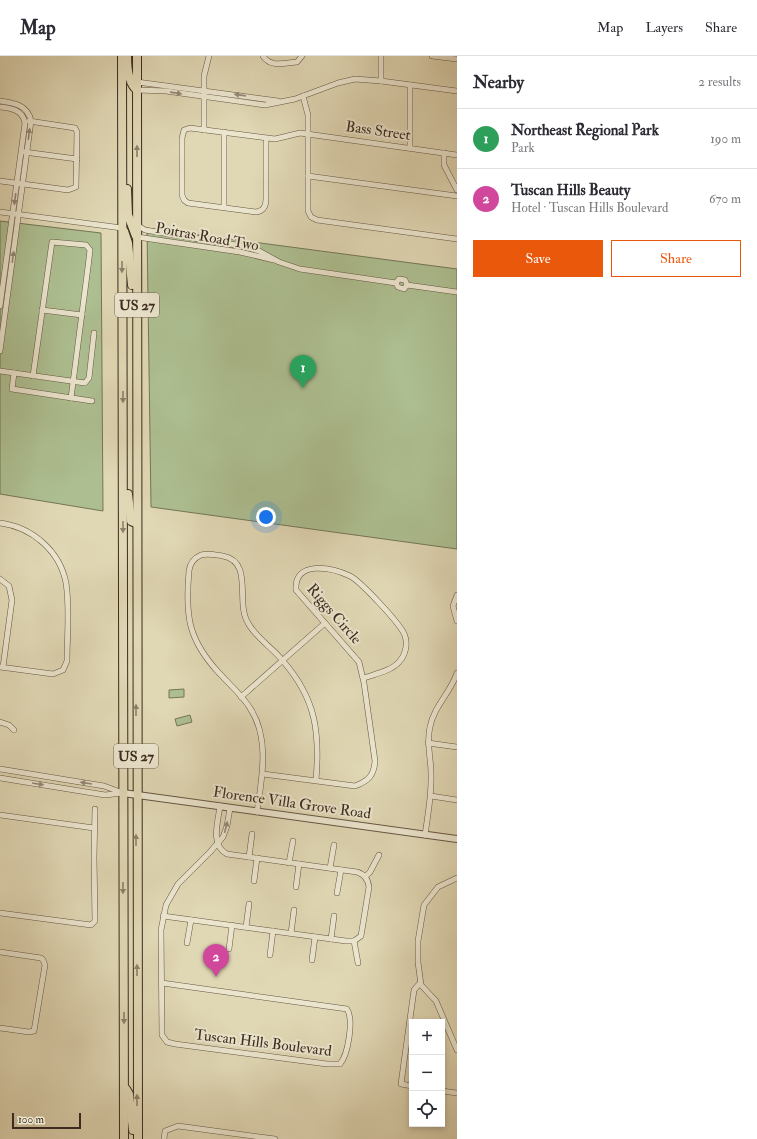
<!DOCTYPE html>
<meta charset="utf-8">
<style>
body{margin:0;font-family:"IM FELL Double Pica",serif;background:#f2f2f3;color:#2b2b33}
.controls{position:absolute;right:12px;bottom:12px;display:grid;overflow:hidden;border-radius:0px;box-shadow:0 2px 6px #0003}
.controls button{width:36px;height:36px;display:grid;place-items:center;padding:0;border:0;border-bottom:1px solid #e1e1e2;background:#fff;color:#2b2b33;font:20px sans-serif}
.scale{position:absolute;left:12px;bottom:10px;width:69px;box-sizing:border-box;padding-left:4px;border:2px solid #3c2b1e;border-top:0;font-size:11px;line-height:14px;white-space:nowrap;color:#3c2b1e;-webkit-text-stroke:3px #ebe5ce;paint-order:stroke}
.you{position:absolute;left:266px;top:461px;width:14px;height:14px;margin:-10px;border:3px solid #fff;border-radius:50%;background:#1a73e8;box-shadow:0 0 0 6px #1a73e833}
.badge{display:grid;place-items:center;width:26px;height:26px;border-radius:50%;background:#ea580c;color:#fff;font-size:13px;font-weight:700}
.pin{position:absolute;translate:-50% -33px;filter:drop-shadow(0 1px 2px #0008)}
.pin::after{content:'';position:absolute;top:21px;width:14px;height:12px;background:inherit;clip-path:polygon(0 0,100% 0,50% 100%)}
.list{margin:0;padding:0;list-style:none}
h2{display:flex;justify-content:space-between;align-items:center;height:52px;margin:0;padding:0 16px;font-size:17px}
h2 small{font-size:13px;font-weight:400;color:#7c7c81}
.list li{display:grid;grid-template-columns:26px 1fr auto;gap:12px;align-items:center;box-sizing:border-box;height:60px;padding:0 16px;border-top:1px solid #e1e1e2}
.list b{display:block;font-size:15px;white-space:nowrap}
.list p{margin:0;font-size:13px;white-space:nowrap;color:#7c7c81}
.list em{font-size:13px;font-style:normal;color:#7c7c81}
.actions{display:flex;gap:8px;padding:12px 16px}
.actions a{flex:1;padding:9px 0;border:1px solid #ea580c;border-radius:0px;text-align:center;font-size:14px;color:#ea580c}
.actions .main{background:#ea580c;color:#fff}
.icon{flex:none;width:22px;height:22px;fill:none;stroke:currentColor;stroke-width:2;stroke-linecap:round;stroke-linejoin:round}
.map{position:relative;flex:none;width:457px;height:1083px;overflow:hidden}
header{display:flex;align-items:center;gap:24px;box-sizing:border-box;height:56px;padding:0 20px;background:#fff;border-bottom:1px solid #e1e1e2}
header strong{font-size:19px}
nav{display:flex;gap:22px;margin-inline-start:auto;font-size:14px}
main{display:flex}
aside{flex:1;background:#fff}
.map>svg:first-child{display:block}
.green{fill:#adbf91;stroke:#747558}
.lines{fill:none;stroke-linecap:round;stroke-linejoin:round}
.minor-casing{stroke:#655644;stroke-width:6}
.tertiary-casing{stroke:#655644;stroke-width:8}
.trunk-casing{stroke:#3c2b1e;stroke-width:10}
.minor{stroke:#ebe5ce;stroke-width:5}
.tertiary{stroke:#ebe5ce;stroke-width:6}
.trunk{stroke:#e0d7b4;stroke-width:8}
.oneway{fill:#948876}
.oneway2{fill:#8e8169}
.labels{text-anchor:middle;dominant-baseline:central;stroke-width:4;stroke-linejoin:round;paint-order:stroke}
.shield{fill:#ebe5ce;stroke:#706353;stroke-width:1}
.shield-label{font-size:14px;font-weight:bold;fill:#3c2b1e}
.street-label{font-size:15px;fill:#3c2b1e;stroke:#ebe5ce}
</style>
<header>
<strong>Map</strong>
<nav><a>Map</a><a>Layers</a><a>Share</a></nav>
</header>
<main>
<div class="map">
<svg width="457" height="1083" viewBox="0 0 457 1083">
<rect width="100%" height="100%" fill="#e0d7b4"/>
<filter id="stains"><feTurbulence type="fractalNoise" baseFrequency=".005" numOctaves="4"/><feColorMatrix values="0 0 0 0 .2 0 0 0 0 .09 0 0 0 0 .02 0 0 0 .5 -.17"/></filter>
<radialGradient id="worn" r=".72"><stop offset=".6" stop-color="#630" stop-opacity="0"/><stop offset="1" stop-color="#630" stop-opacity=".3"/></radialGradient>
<g class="green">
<path d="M0,165L101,177L103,455L0,438Z"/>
<path d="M147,172L457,213V493L151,451Z"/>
<path d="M184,633V641L169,642V634Z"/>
<path d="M190,659L192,666L177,670L175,663Z"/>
</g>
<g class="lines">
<defs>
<g id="minor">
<path d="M263,0C271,12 285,7 297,6L302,0"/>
<path d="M432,0L457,3"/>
<path d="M381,25V0"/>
<path d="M137,26L278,45"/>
<path d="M137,34L166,35L265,49L295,43L338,27L355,23L381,25L457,35"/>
<path d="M303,40L308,59V155L311,161L317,164L457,183"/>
<path d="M0,45C14,47 28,49 31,65L0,295"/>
<path d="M0,51C11,52 23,54 25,67L0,250"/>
<path d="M204,74V20L209,0"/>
<path d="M224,76V151"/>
<path d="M266,82V143C266,150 264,155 256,156L188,147L184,144L182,139V82L184,74L190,72L275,83L300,77L457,99"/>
<path d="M410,92V29"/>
<path d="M24,96L77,103"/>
<path d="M444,97V109L457,134"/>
<path d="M308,120L457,140"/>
<path d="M0,125L68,134L76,131L77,76L75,72L29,65"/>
<path d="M0,156L122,172"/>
<path d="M137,169L145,174L242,190L259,195L279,206L300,213L396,227"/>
<path d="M137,181L240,196L274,204"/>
<path d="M396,227L398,231L404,233L407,229"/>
<path d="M396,227L399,223L405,224L407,229"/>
<path d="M407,229L457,236"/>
<path d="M42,254L82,259"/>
<path d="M0,315L85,327L89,322L94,277"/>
<path d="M14,317L12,333L92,345"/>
<path d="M33,320L52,186L86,189L90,194L88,211L71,342"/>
<path d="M0,467C32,471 60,495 66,527C70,552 67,580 67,605L63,614L53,618L0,611"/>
<path d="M0,523L9,530L12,544L3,611"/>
<path d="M457,539L453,550L457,565"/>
<path d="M241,641L325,567"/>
<path d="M0,666L9,669L14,674"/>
<path d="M428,687L457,691"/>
<path d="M0,713L104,730L123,737"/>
<path d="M263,718L355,730C368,725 374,720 375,705L364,627L359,606L296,534C294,504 331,511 350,520C360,525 402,569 405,580C408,589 405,600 399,606C391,615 375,618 364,622"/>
<path d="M0,722L105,739L122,737"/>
<path d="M431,740L457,744"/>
<path d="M257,756C262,722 270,682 250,652C242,639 230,629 220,618C188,584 185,560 189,515C190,507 194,502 201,499C208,497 216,499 223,500C254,506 235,546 248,567C256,582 273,592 283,605C316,643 320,676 316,724"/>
<path d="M0,759L94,772"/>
<path d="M425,779C428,758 432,738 431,717C431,702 426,686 430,671C434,650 451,636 457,617"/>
<path d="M249,801L252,778"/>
<path d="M289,807L293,785"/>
<path d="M330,812L334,789"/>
<path d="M365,821L370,816L379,799"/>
<path d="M457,822L438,831L424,849L418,885V906L421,929L436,945L457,994"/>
<path d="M254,825L257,802"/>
<path d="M296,831L299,808"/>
<path d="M337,837L341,814"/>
<path d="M0,857L91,869L95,865L94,801L95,753"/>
<path d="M163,860L346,885H354L361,880L369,831C368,823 364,818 357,816L227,798C210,789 218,766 220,750"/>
<path d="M246,871L249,848"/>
<path d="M291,877L294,854"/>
<path d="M331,883L334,860"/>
<path d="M354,885L358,907"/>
<path d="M187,887L191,864"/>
<path d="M229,893L232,869"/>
<path d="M0,896L41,902L43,904L45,909L34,975L29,976L0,972"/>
<path d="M270,899L273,875"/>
<path d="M312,904L315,881"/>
<path d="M162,927L347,953C354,964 348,999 340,1008H327L175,988L167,986L162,979L161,874L166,849L178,828L210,796L223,781L227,770L230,752"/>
<path d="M412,1030L401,1028L414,934L420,927"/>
<path d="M442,1035L457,1037"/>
<path d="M164,1083L165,1075L178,1070L275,1083"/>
</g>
<path id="tertiary" d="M123,737L457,783"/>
<g id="trunk">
<path d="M122,0L124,1083"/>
<path d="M127,0C127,11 128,27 137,34"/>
<path d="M137,0L138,1083"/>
<path d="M127,133L128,159L136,180"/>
<path d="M124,175L128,187L132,229"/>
<path d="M128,438L131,465L136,467"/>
<path d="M126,1033L129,1038L133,1074"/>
</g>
</defs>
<use href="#minor" class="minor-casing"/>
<use href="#tertiary" class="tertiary-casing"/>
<use href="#trunk" class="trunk-casing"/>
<use href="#minor" class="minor"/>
<use href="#tertiary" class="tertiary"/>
<use href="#trunk" class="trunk"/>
</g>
<defs><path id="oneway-solid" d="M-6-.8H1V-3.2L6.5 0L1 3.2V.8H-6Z"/></defs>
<g class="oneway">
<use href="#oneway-solid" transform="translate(176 37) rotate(8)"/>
<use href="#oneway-solid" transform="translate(240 39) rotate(-172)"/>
<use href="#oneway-solid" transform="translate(29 78) rotate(-83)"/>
<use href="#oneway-solid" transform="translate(15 143) rotate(98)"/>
<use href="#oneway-solid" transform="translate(13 201) rotate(-82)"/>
<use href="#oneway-solid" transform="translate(86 727) rotate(-171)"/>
<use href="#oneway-solid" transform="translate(38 728) rotate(9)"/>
<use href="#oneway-solid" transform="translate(226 771) rotate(-76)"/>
</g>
<g class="oneway2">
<use href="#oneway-solid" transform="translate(137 95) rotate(-90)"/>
<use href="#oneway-solid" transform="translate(122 211) rotate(90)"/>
<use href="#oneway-solid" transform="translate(123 341) rotate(90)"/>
<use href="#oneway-solid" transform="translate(123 471) rotate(90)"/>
<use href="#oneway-solid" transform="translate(136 654) rotate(-90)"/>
<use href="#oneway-solid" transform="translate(136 784) rotate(-90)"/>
<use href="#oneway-solid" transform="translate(123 832) rotate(90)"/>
<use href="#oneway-solid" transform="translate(137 914) rotate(-90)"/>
<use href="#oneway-solid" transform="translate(124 962) rotate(90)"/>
<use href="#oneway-solid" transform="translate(137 1044) rotate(-90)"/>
</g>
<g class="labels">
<g class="shield">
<rect x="115" y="237" width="44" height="24" rx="3"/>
<rect x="114" y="688" width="44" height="24" rx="3"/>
</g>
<g class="shield-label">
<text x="137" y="249">US 27</text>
<text x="136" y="700">US 27</text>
</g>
<g class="street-label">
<text transform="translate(378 75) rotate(8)">Bass Street</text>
<text transform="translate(207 181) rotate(10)">Poitras Road Two</text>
<text transform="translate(334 558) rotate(49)">Riggs Circle</text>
<text transform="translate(292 747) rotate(8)">Florence Villa Grove Road</text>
<text transform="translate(263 987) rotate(7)">Tuscan Hills Boulevard</text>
</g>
</g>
<rect width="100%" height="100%" filter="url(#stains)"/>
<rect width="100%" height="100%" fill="url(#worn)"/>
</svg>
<div class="controls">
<button>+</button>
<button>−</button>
<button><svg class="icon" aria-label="locate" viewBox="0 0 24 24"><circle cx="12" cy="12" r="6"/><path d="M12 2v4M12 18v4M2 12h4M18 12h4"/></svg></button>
</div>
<div class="scale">100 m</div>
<div class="you"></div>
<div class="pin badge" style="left:303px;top:332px;background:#2e9e5b">1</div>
<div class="pin badge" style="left:216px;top:921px;background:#d1479c">2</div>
</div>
<aside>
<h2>Nearby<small>2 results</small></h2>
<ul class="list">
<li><span class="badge" style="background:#2e9e5b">1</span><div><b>Northeast Regional Park</b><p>Park</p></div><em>190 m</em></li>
<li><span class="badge" style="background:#d1479c">2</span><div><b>Tuscan Hills Beauty</b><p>Hotel · Tuscan Hills Boulevard</p></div><em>670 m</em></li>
</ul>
<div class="actions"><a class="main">Save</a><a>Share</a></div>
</aside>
</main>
